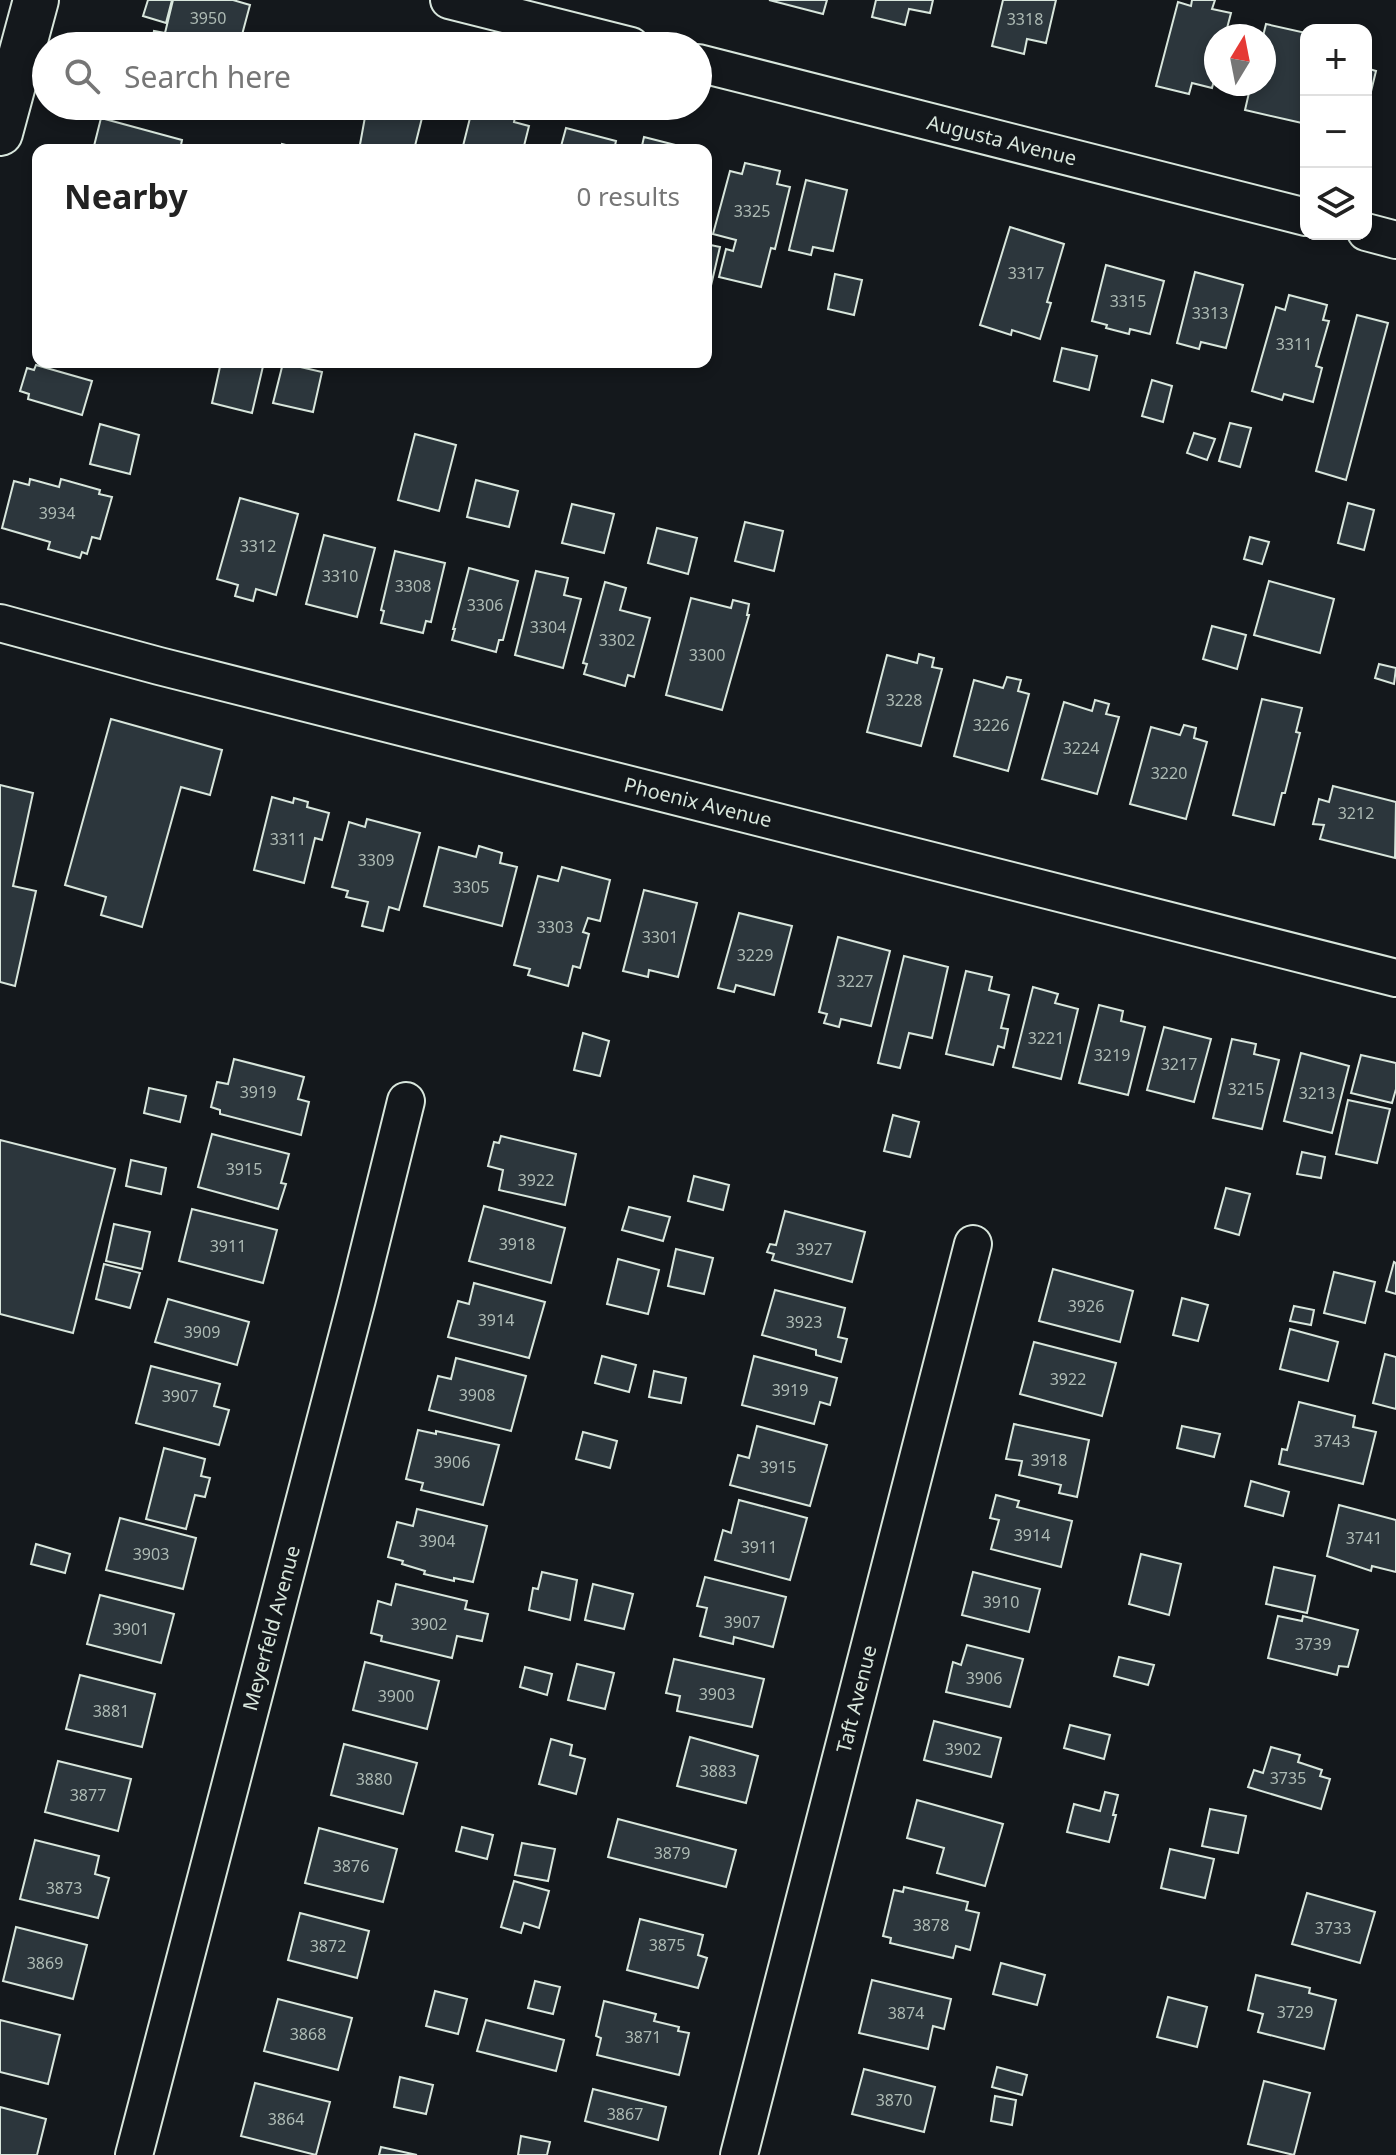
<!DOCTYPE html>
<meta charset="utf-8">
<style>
body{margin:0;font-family:"Noto Sans",sans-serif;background:#f2f2f2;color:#222}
.controls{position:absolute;right:24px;top:24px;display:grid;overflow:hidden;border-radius:16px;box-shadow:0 4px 12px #0003}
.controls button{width:72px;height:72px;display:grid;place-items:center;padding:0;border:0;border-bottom:2px solid #e0e0e0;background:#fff;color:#222;font:40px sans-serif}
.compass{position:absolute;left:1204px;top:24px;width:72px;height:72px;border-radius:50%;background:#fff;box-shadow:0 4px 12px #0003;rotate:10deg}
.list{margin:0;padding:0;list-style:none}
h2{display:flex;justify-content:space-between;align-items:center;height:104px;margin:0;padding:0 32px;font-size:34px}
h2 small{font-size:26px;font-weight:400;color:#767676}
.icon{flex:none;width:44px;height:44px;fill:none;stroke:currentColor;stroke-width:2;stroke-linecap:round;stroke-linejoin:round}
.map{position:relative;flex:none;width:1396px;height:2155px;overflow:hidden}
.search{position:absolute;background:#fff;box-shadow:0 4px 12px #0003;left:32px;top:32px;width:680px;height:88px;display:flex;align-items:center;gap:20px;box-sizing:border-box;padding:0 28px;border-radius:44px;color:#767676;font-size:30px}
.panel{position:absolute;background:#fff;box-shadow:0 4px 12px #0003;left:32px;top:144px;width:680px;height:224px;border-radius:16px}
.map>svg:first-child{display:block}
.building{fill:#2c363c;stroke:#d8e6dc;stroke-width:2}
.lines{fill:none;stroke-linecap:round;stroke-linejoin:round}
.street-casing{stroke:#d8e6dc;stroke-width:40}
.secondary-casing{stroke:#d8e6dc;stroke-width:48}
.street{stroke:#14181c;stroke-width:36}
.secondary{stroke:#14181c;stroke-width:44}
.labels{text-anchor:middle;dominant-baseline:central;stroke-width:6;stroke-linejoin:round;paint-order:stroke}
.number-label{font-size:16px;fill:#adbab4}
.street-label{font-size:20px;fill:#d8e6dc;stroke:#14181c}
</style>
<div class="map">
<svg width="1396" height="2155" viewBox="0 0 1396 2155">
<rect width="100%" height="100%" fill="#14181c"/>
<g class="building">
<path d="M148,0H172L166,23L143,16Z"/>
<path d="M173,0H233L250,5L239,46H151L154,31L165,33Z"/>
<path d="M769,0H827L823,14Z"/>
<path d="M876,0H933L930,13L909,9L905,25L872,17Z"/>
<path d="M1003,0H1056L1046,43L1027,39L1024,54L992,46Z"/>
<path d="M1192,0H1215L1212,9L1231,13L1225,36H1216V73L1212,88L1192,83L1189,94L1156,86L1178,2L1191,6Z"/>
<path d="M1266,24L1306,33V105L1302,123L1245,110L1251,84H1264L1263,36Z"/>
<path d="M268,34L304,43L303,46H265Z"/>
<path d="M1366,68L1376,71L1366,112Z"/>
<path d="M284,106H333L330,118Z"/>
<path d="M367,106H425L414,150H359Z"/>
<path d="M488,106H503L517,109L514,122L529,126L523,150H462L472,110L486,114Z"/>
<path d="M101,118L182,140L180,150H93Z"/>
<path d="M566,128L616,141L614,150H560Z"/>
<path d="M644,137L695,150H641Z"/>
<path d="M282,144L305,150H281Z"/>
<path d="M745,163L780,171L777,184L790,187L775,249L771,248L761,287L719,277L726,249L733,251L736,240L713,234L730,171L742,174Z"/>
<path d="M806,180L847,190L833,251L813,247L811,255L789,250Z"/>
<path d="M1010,227L1064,244L1047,302L1051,303L1040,339L1012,330L1011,335L980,325Z"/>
<path d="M706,244L720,247L706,307Z"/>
<path d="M1106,265L1164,281L1150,334L1130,329L1129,334L1106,328L1107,325L1092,321Z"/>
<path d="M1195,272L1243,285L1226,348L1201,342L1199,349L1177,343Z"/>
<path d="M835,274L862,280L854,315L828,309Z"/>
<path d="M1289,295L1327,305L1323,320L1329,321L1316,366L1322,368L1313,402L1284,394L1282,400L1252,391L1276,307L1285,310Z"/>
<path d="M1357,315L1388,323L1346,480L1316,471Z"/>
<path d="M1062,348L1097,356L1089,390L1054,381Z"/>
<path d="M221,362H264L252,413L212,403Z"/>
<path d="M283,363L322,372L313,412L273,403Z"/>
<path d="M36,365L92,381L82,415L28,399L29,394L20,391L27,368L34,370Z"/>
<path d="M1152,380L1172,386L1163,422L1142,416Z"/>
<path d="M1230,423L1251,428L1240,467L1219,461Z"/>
<path d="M100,424L139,435L130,474L90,464Z"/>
<path d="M1194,433L1215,439L1207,460L1187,453Z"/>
<path d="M415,434L456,445L439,511L398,500Z"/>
<path d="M30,479L59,487L61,479L100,490L99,494L112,497L100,539L92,537L87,554L82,552L80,558L48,549L50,542L2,528L14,481L29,485Z"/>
<path d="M476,480L518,491L509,527L467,517Z"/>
<path d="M240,498L298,514L276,595L256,589L253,601L235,596L238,585L217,579Z"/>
<path d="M1348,503L1374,510L1364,550L1338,543Z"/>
<path d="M572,504L614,514L604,553L562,543Z"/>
<path d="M745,522L783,531L774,571L735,561Z"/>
<path d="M657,528L697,538L688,574L648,563Z"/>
<path d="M324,535L375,548L357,617L306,604Z"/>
<path d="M1250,537L1269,542L1262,564L1244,559Z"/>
<path d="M395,551L445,563L431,622L426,621L423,633L381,623L384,611L381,610Z"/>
<path d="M469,568L518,581L503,640H499L496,652L452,640L455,629H453Z"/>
<path d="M536,571L568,578L564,595L581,599L563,668L515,655Z"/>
<path d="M1269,581L1334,599L1320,653L1254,635Z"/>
<path d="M605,582L626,588L620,610L650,618L634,677L628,675L625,686L584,674L587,664L583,663Z"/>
<path d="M691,598L731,608L733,600L749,604L747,615H749L722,710L666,695Z"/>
<path d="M1212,626L1246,635L1237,669L1203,659Z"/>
<path d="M919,654L934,658L932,667L942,669L921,746L867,732L887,655L917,663Z"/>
<path d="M1379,664L1396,668L1394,684L1375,678Z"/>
<path d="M1007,677L1021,680L1018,691L1029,694L1008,771L954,756L974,680L1003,688Z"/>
<path d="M1262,699L1302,708L1296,732L1300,733L1285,793H1282L1274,825L1233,815Z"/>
<path d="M1095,700L1109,704L1106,714L1119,717L1097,794L1042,779L1064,702L1092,711Z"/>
<path d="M111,719L222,750L210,795L181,787L142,927L101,915L106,897L65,885Z"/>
<path d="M1184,725L1196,728L1194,738L1207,742L1186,819L1130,804L1151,727L1180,735Z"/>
<path d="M0,785L33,793L13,886L36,891L15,986L0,982Z"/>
<path d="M1333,786L1396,802L1395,858L1320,839L1324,825L1313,824L1319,799L1329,802Z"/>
<path d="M272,797L293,803L294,798L308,802L307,807L329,813L322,840L315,838L304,883L254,870Z"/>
<path d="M367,819L420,833L399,910L389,907L383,931L362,926L368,902L346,897L348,891L332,887L349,822L365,827Z"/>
<path d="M479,846L502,853L500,863L517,867L502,926L424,906L439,847L476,857Z"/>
<path d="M562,867L610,880L600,921L588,918L583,932L589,934L580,968L573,966L568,986L528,975L530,969L514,965L538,876L558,881Z"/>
<path d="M644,890L697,903L678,977L649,970L648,977L623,971Z"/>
<path d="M739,913L792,926L774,995L736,985L734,992L718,988Z"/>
<path d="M838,937L890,951L871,1026L841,1019L839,1027L824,1023L827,1014L819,1012Z"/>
<path d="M904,956L948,967L932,1038L909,1033L900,1068L878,1063Z"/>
<path d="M966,971L992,977L989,990L1009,995L1001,1028L1008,1029L1004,1048L998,1046L993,1065L946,1054Z"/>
<path d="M1033,987L1058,994L1055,1003L1078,1009L1061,1079L1013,1067Z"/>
<path d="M1099,1005L1123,1011L1121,1021L1145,1027L1128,1095L1079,1083Z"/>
<path d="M1164,1027L1211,1039L1194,1102L1147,1090Z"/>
<path d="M583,1033L609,1041L600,1076L574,1070Z"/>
<path d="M1232,1039L1256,1044L1254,1054L1279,1060L1262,1129L1213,1118Z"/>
<path d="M1301,1053L1349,1066L1332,1133L1284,1121Z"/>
<path d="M1361,1055L1396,1063V1089L1392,1103L1351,1093Z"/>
<path d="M234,1059L304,1077L298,1099L309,1102L301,1135L220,1114V1110L211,1107L217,1082L228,1084Z"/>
<path d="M149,1088L186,1096L180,1122L144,1113Z"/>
<path d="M1348,1100L1390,1109L1377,1163L1336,1154Z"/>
<path d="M893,1115L919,1122L910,1157L884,1151Z"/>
<path d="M212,1134L289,1154L281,1183L286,1184L278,1209L198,1187Z"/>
<path d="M501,1136L576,1154L565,1205L499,1190L503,1170L488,1166L494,1142L499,1143Z"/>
<path d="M0,1140L115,1169L73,1333L0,1314Z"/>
<path d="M1302,1152L1325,1157L1321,1178L1297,1174Z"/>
<path d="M131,1160L166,1168L161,1194L126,1186Z"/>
<path d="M694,1176L729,1185L723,1210L688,1201Z"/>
<path d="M1226,1188L1250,1194L1239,1235L1215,1228Z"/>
<path d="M484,1206L565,1228L551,1283L469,1261Z"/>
<path d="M629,1207L670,1217L663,1241L622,1230Z"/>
<path d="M192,1209L277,1230L263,1283L179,1261Z"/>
<path d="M785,1211L865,1232L852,1282L772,1260L774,1254L767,1252L770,1244L776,1245Z"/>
<path d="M114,1224L150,1232L142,1269L106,1261Z"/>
<path d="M676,1249L713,1258L704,1294L668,1286Z"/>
<path d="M618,1259L659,1270L648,1314L607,1304Z"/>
<path d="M1394,1262L1396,1263V1294L1386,1291Z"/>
<path d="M104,1264L140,1273L130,1308L96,1299Z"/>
<path d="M1053,1269L1133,1291L1120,1342L1039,1321Z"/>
<path d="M1334,1272L1375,1282L1365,1323L1324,1313Z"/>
<path d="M474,1283L545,1302L529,1358L448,1337L458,1301L469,1304Z"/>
<path d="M775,1290L845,1308L838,1337L847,1339L841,1362L816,1355V1350L762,1335Z"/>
<path d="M1182,1298L1208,1305L1198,1341L1173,1335Z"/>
<path d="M168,1299L249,1322L237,1365L155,1342Z"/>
<path d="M1294,1306L1314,1310L1311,1325L1290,1321Z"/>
<path d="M1290,1329L1338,1342L1328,1381L1280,1369Z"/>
<path d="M1034,1342L1116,1363L1102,1416L1020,1394Z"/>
<path d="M1385,1354L1396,1357V1409L1373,1403Z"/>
<path d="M602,1356L636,1365L629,1392L595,1383Z"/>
<path d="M754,1356L837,1378L830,1405L820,1402L814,1424L742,1405Z"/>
<path d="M456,1358L526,1376L511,1431L429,1410L438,1376L451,1379Z"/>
<path d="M151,1366L220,1384L214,1406L229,1410L219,1445L136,1423Z"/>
<path d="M654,1371L686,1378L681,1403L649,1397Z"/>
<path d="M1299,1402L1355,1416L1353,1427L1376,1432L1363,1484L1279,1464L1282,1449L1287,1450Z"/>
<path d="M1014,1424L1089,1440L1077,1497L1059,1493L1061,1485L1019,1475L1022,1461L1006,1459Z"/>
<path d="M757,1426L827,1445L810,1506L730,1485L738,1455L749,1458Z"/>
<path d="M1182,1426L1220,1434L1214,1457L1177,1448Z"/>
<path d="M418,1430L436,1434V1431L499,1445L483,1505L421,1490L423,1483L406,1479Z"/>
<path d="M583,1432L617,1441L610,1468L576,1459Z"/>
<path d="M164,1448L205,1459L201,1476L210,1478L205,1497L195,1495L186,1529L146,1519Z"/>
<path d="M1251,1481L1289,1492L1283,1516L1245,1506Z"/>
<path d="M996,1495L1019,1501L1017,1507L1072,1521L1061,1567L991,1549L999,1520L990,1518Z"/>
<path d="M739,1500L807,1518L790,1580L715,1560L723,1530L731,1533Z"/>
<path d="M1339,1505L1396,1520V1572L1372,1566L1371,1571L1327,1556Z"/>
<path d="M417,1509L487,1526L473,1582L454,1578V1581L424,1574L425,1571L402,1564L403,1561L388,1557L397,1522L413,1526Z"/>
<path d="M120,1518L196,1538L183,1589L106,1570Z"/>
<path d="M36,1544L70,1554L65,1573L31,1564Z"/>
<path d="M1141,1554L1181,1564L1169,1615L1129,1604Z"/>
<path d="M1274,1567L1315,1576L1307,1613L1266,1604Z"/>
<path d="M542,1572L577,1580L570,1620L529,1610L533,1588L538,1589Z"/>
<path d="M973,1572L1040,1589L1029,1632L962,1615Z"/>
<path d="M705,1577L786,1597L773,1647L734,1637L733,1644L700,1636L707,1608L697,1606Z"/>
<path d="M396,1584L467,1601L465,1609L488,1614L482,1641L457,1636L452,1658L381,1641L382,1636L371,1633L378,1601L391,1605Z"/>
<path d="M593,1584L633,1594L624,1629L585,1620Z"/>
<path d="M100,1595L174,1614L161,1663L87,1644Z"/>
<path d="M1278,1616L1302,1621L1303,1616L1358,1630L1348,1667L1339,1666L1337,1675L1268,1658Z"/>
<path d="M967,1645L1023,1659L1010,1707L946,1692L953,1662L961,1665Z"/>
<path d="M1119,1657L1154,1665L1148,1685L1114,1676Z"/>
<path d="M674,1659L764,1679L752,1727L677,1711L680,1696L666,1693Z"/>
<path d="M365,1662L439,1681L427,1729L353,1710Z"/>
<path d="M577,1664L614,1673L605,1709L568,1700Z"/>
<path d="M525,1667L552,1674L547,1695L520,1687Z"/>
<path d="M80,1675L155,1694L142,1747L66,1729Z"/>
<path d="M934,1721L1001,1738L991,1777L924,1760Z"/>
<path d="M1070,1725L1110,1735L1104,1759L1064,1748Z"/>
<path d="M690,1737L758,1756L746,1803L677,1786Z"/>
<path d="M551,1739L572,1745L570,1755L585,1759L576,1794L539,1784Z"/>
<path d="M344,1744L417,1763L403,1814L331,1795Z"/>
<path d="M1271,1747L1300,1755L1298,1762L1322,1770L1320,1776L1330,1779L1321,1809L1248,1787L1254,1770L1263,1773Z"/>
<path d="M58,1761L131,1779L118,1831L45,1812Z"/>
<path d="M1105,1792L1118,1795L1113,1815H1116L1109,1842L1067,1832L1074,1804L1100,1811Z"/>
<path d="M917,1800L1003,1824L985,1886L937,1873L944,1848L907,1838Z"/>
<path d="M1210,1809L1246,1816L1238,1853L1202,1846Z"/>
<path d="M618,1819L736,1850L726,1887L608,1857Z"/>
<path d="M462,1827L493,1835L487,1859L456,1851Z"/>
<path d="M319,1828L397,1849L383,1902L305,1883Z"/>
<path d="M35,1840L99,1856L95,1874L109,1878L98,1918L20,1899Z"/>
<path d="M522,1843L555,1849L548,1881L515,1875Z"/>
<path d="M1170,1849L1214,1859L1205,1898L1161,1888Z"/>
<path d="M514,1881L549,1891L539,1928L524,1923L521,1933L501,1927Z"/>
<path d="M904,1887L968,1902L966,1910L979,1913L970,1950L956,1946L953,1958L890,1943L891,1938L883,1936L894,1890L903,1892Z"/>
<path d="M1307,1893L1375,1912L1360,1963L1292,1944Z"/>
<path d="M300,1913L369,1931L357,1978L288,1960Z"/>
<path d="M640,1919L703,1935L698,1955L707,1958L698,1988L627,1970Z"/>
<path d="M16,1927L87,1945L73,1999L3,1981Z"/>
<path d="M1001,1963L1045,1975L1037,2005L993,1994Z"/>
<path d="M1256,1975L1310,1988L1309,1993L1336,2000L1324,2049L1258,2032L1263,2014L1248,2010Z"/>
<path d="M872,1980L951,1999L944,2029L933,2026L928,2049L859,2033Z"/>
<path d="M535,1981L560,1987L553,2014L528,2008Z"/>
<path d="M435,1991L467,1999L458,2034L426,2026Z"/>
<path d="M1168,1997L1207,2007L1197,2047L1157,2037Z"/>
<path d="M278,1999L352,2018L338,2070L264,2051Z"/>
<path d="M604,2001L656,2014L654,2021L679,2027L678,2031L689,2033L679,2075L597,2055L601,2038L596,2036Z"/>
<path d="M0,2020L60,2035L48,2084L0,2072Z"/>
<path d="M486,2020L564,2040L556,2071L477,2051Z"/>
<path d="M997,2067L1027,2075L1022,2095L992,2087Z"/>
<path d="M864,2069L935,2087L924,2132L852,2114Z"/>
<path d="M400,2077L433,2085L426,2114L394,2107Z"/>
<path d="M1264,2081L1310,2093L1294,2155L1248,2144Z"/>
<path d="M255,2083L330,2102L316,2155L241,2136Z"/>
<path d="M593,2089L666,2107L658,2140L585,2121Z"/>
<path d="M995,2096L1016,2100L1012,2125L991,2121Z"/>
<path d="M0,2107L46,2119L37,2155H0Z"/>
<path d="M521,2136L550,2142L547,2155H518Z"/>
<path d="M381,2147L417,2155H379Z"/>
</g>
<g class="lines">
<defs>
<g id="street">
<path d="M449,0L631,46"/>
<path d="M698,63L1306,217"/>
<path d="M1366,232L1396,240"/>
<path d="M0,623L159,666L1396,978"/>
<path d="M134,2155L357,1299L406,1101"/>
<path d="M739,2155L973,1244"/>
</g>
<path id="secondary" d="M0,133L36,0"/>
</defs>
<use href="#street" class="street-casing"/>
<use href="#secondary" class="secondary-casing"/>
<use href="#street" class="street"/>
<use href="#secondary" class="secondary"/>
</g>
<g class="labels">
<g class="number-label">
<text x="208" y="18">3950</text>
<text x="1025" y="19">3318</text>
<text x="752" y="211">3325</text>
<text x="1026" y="273">3317</text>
<text x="1128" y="301">3315</text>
<text x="1210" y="313">3313</text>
<text x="1294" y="344">3311</text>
<text x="57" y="513">3934</text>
<text x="258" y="546">3312</text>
<text x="340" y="576">3310</text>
<text x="413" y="586">3308</text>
<text x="485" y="605">3306</text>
<text x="548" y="627">3304</text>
<text x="617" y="640">3302</text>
<text x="707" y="655">3300</text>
<text x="904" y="700">3228</text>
<text x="991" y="725">3226</text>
<text x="1081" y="748">3224</text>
<text x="1169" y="773">3220</text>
<text x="1356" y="813">3212</text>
<text x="288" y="839">3311</text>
<text x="376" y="860">3309</text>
<text x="471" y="887">3305</text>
<text x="555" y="927">3303</text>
<text x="660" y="937">3301</text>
<text x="755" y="955">3229</text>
<text x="855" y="981">3227</text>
<text x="1046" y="1038">3221</text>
<text x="1112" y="1055">3219</text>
<text x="1179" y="1064">3217</text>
<text x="1246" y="1089">3215</text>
<text x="258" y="1092">3919</text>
<text x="1317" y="1093">3213</text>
<text x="244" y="1169">3915</text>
<text x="536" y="1180">3922</text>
<text x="517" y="1244">3918</text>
<text x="228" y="1246">3911</text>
<text x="814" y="1249">3927</text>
<text x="1086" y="1306">3926</text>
<text x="496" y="1320">3914</text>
<text x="804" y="1322">3923</text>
<text x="202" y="1332">3909</text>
<text x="1068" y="1379">3922</text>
<text x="790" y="1390">3919</text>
<text x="477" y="1395">3908</text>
<text x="180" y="1396">3907</text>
<text x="1332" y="1441">3743</text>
<text x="1049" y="1460">3918</text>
<text x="452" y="1462">3906</text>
<text x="778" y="1467">3915</text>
<text x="1032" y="1535">3914</text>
<text x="1364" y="1538">3741</text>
<text x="437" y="1541">3904</text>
<text x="759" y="1547">3911</text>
<text x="151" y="1554">3903</text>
<text x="1001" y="1602">3910</text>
<text x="742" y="1622">3907</text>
<text x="429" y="1624">3902</text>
<text x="131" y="1629">3901</text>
<text x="1313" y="1644">3739</text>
<text x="984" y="1678">3906</text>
<text x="717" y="1694">3903</text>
<text x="396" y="1696">3900</text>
<text x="111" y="1711">3881</text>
<text x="963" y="1749">3902</text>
<text x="718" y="1771">3883</text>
<text x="1288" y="1778">3735</text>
<text x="374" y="1779">3880</text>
<text x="88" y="1795">3877</text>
<text x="672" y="1853">3879</text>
<text x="351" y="1866">3876</text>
<text x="64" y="1888">3873</text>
<text x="931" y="1925">3878</text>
<text x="1333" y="1928">3733</text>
<text x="667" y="1945">3875</text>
<text x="328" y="1946">3872</text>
<text x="45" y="1963">3869</text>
<text x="1295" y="2012">3729</text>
<text x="906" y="2013">3874</text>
<text x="308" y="2034">3868</text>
<text x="643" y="2037">3871</text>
<text x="894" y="2100">3870</text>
<text x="625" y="2114">3867</text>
<text x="286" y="2119">3864</text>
</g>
<g class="street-label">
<text transform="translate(1002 140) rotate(14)">Augusta Avenue</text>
<text transform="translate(698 802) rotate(14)">Phoenix Avenue</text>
<text transform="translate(271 1628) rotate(-75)">Meyerfeld Avenue</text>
<text transform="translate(856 1699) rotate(-76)">Taft Avenue</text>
</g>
</g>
</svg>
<div class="controls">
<button>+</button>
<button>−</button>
<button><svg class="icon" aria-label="layers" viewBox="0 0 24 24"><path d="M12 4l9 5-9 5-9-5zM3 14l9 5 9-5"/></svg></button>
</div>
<svg class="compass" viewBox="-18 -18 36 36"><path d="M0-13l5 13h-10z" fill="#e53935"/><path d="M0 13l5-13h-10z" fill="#767676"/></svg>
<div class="search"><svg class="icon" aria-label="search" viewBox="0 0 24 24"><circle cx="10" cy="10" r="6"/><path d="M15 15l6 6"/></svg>Search here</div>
<section class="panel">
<h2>Nearby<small>0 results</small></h2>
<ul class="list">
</ul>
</section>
</div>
